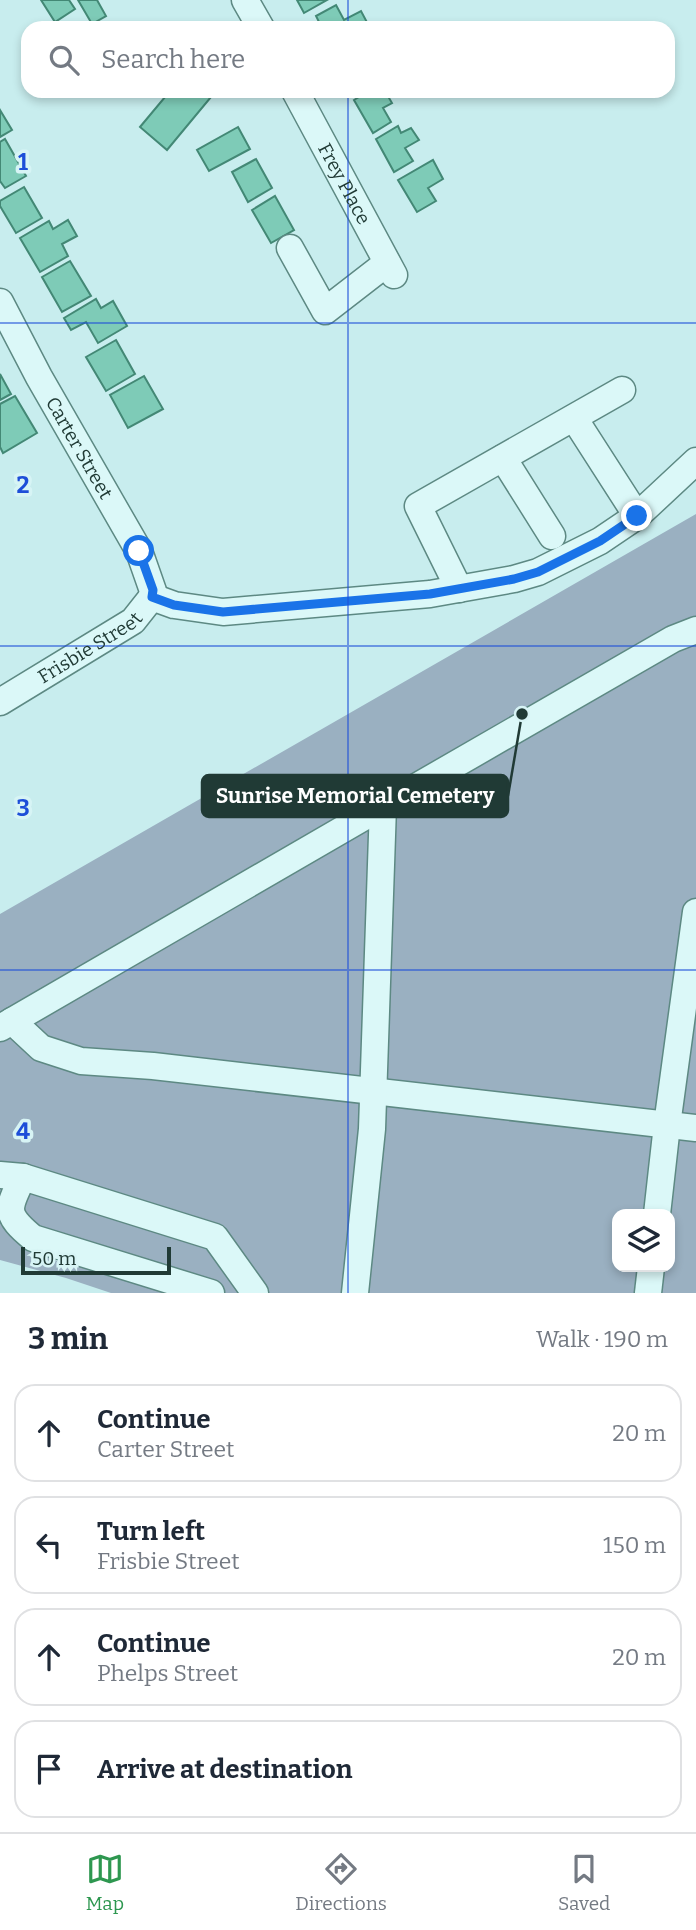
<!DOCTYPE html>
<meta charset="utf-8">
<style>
body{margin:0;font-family:Bitter,serif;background:#f2f2f3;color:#1f2937}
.controls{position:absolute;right:21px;bottom:21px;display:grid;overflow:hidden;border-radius:14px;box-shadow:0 4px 10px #0003}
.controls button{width:63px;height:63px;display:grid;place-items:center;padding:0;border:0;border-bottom:2px solid #e0e1e3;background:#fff;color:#1f2937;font:35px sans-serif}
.scale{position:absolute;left:21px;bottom:18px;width:150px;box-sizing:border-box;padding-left:7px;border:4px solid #203a35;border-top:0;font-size:19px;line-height:24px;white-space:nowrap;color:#203a35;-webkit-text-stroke:5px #d7f4f5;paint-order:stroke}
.stop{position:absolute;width:21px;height:21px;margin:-16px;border:5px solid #1a73e8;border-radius:50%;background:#fff}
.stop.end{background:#1a73e8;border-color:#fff;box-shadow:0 2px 7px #0008}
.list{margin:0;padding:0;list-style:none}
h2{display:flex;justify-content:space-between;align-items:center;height:91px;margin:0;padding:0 28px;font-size:30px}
h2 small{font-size:23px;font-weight:400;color:#747a83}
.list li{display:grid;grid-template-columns:46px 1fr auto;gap:21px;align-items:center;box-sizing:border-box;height:98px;margin:0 14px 14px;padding:0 14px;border:2px solid #e0e1e3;border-radius:21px}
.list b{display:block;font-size:26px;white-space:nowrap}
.list p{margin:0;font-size:23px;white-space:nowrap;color:#747a83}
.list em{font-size:23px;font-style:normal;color:#747a83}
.icon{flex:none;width:38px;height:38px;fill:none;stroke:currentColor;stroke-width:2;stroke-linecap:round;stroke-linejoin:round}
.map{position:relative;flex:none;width:696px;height:1293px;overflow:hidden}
.search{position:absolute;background:#fff;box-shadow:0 4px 10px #0003;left:21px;right:21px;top:21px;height:77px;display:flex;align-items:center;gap:18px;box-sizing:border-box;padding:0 24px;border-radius:21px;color:#747a83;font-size:26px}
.sheet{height:539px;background:#fff}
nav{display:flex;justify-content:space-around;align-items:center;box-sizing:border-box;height:98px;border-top:2px solid #e0e1e3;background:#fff;font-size:19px;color:#747a83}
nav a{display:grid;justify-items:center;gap:4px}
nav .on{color:#2e9750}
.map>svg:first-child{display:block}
.cemetery{fill:#9ab0c1;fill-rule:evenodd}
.building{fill:#7ecbb7;stroke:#438875;stroke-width:2}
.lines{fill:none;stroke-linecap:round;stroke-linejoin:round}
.minor-casing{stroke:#5d8983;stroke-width:29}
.minor{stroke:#dbf8f8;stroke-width:26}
.route{stroke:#1a73e8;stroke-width:9}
.grid{fill:none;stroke:#1d4ed8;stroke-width:2;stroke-opacity:0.55}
.labels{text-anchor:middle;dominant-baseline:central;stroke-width:7;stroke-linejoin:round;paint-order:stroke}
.street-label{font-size:19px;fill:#203a35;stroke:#d7f4f5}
.grid-label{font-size:23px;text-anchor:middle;font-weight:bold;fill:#1d4ed8;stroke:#d7f4f5;stroke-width:7;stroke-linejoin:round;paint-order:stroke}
.leader{fill:none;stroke:#203a35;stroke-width:2.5}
.callout-dot{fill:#203a35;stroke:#d7f4f5;stroke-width:2.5}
.callout{fill:#203a35;stroke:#203a35;stroke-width:2.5}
.callout-label{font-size:21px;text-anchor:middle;font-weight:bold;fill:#fff}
</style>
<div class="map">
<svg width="696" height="1293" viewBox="0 0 696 1293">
<rect width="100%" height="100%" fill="#c8edee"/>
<path class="cemetery" d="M696,514V1293H111L66,1278L0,1260V914ZM617,1214H670V1267H617Z"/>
<g class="building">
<path d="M41,0H69L75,9L55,22Z"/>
<path d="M78,0H97L106,16L92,24Z"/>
<path d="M297,0H327L304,13Z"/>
<path d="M336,5L344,20L361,11L370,28H322L316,16Z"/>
<path d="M170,91H216L167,150L140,127Z"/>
<path d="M369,91H385L392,103L383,108L391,122L373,133L354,100Z"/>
<path d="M0,110L12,130L0,137Z"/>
<path d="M398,126L401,133L411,128L419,140L405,148L413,161L394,172L376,139Z"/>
<path d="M238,127L250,149L209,171L197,150Z"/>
<path d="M5,139L26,176L5,188L0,181V142Z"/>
<path d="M256,159L272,188L248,202L232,172Z"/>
<path d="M433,160L443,179L428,188L436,201L417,212L398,180Z"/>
<path d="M24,187L42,218L16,233L0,206V201Z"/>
<path d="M275,196L294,230L271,243L252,210Z"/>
<path d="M68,220L77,236L62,244L68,256L40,272L20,238L49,221L53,229Z"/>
<path d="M70,261L91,296L62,312L42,277Z"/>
<path d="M96,299L101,308L113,301L127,326L98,343L86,322L71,330L64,318Z"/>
<path d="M116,340L135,374L106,391L86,357Z"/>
<path d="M0,374L11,394L0,400Z"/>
<path d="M144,376L163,409L128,428L110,395Z"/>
<path d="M15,396L37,433L3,453L0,447V404Z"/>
</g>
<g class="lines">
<defs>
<g id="minor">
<path d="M245,0L261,28"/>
<path id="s1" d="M295,91L394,275"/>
<path d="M290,248L325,311L387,263"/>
<path id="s2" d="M0,302L39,377L139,551L153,591L152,597"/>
<path d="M574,418L637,516"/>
<path d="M503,458L552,536"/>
<path d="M459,589L418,506L622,390"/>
<path d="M152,597L174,605L223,612L430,594L514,579L538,572L600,541L637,516L696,461"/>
<path id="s3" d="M0,702L133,621L152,597"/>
<path d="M12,1021L41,1048L81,1061L153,1066L696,1128"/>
<path d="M0,1028L383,806"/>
<path d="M0,1175L23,1177L215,1237L255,1293"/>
<path d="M23,1177C7,1209 4,1214 33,1238L211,1293"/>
<path d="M657,1214L667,1125L696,912"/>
<path d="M355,1293L372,1129L383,806L673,639L696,630"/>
<path d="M648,1293L651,1267"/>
</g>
</defs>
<use href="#minor" class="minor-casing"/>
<use href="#minor" class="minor"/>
</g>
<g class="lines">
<path class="route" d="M139,551L153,590L152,597L174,605L223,612L430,594L514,579L538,572L600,541L637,516"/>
</g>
<path class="grid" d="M348,0V28M348,91V1293M0,323H696M0,646H696M0,970H696"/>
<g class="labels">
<g class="street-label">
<text stroke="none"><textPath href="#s1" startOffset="105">Frey Place</textPath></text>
<text stroke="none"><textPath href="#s2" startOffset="166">Carter Street</textPath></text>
<text stroke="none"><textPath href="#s3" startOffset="105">Frisbie Street</textPath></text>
</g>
</g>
<g class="grid-label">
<text x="23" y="170">1</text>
<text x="23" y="493">2</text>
<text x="23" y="816">3</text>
<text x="23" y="1139">4</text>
</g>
<path class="leader" d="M522 714L508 796"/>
<circle class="callout-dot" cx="522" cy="714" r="7"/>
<rect class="callout" x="202" y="775" width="306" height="42" rx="7"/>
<g class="callout-label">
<text x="355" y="803">Sunrise Memorial Cemetery</text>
</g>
</svg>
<div class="controls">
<button><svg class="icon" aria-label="layers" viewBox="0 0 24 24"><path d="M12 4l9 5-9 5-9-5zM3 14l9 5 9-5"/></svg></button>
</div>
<div class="scale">50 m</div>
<div class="stop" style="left:139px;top:551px"></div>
<div class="stop end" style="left:637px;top:516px"></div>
<div class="search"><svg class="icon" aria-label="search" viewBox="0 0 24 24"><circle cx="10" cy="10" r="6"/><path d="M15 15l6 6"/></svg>Search here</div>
</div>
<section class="sheet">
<h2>3 min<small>Walk · 190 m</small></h2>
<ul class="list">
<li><svg class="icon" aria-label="ahead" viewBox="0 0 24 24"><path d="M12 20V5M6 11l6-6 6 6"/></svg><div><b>Continue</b><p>Carter Street</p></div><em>20 m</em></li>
<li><svg class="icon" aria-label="left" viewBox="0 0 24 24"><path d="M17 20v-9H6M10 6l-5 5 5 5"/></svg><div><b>Turn left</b><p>Frisbie Street</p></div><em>150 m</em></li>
<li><svg class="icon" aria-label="ahead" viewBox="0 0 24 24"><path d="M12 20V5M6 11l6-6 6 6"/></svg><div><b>Continue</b><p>Phelps Street</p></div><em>20 m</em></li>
<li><svg class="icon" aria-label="arrive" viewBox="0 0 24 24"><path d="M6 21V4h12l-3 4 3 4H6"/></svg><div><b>Arrive at destination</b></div></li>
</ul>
</section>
<nav>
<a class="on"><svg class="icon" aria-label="map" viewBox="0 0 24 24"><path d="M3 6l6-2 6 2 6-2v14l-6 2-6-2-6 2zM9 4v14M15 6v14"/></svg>Map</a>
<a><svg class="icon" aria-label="directions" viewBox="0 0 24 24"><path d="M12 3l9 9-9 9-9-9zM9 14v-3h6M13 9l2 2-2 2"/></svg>Directions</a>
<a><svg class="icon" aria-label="saved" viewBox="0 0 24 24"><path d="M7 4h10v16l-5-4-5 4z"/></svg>Saved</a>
</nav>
